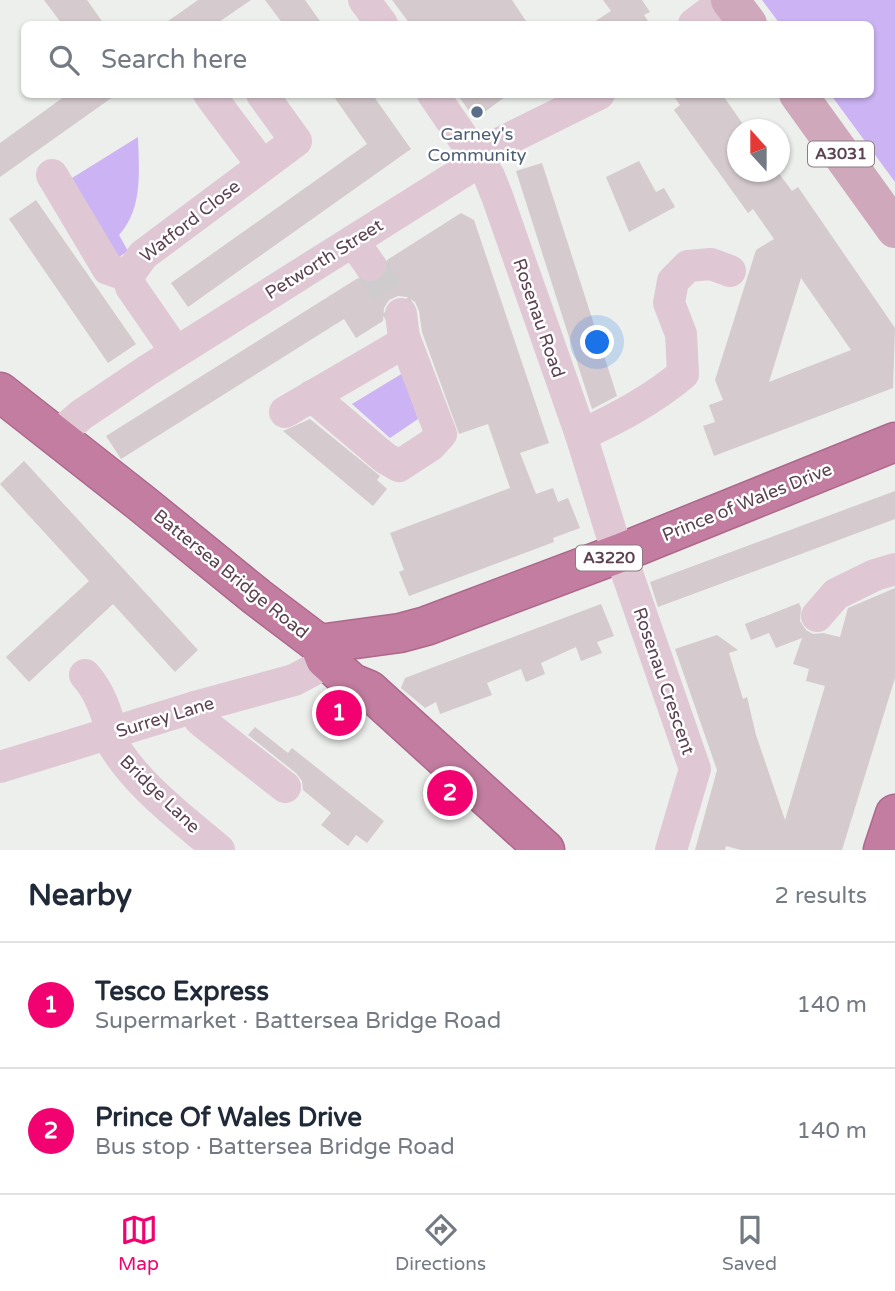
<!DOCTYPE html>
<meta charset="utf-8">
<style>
body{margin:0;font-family:"Varela Round",sans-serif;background:#f2f2f3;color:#1f2937}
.compass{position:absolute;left:727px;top:119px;width:63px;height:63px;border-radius:50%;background:#fff;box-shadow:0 2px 5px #0004;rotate:339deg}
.you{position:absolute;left:598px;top:343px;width:24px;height:24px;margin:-18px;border:5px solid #fff;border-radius:50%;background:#1a73e8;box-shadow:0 0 0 10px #1a73e833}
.badge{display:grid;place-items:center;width:46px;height:46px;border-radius:50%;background:#f20270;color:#fff;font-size:23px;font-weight:700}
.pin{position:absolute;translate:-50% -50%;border:4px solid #fff;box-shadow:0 2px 7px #0006}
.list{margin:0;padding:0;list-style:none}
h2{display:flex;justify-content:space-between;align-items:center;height:91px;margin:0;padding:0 28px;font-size:30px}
h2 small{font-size:23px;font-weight:400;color:#747a83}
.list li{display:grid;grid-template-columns:46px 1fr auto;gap:21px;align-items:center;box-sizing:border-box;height:126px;padding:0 28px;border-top:2px solid #e0e1e3}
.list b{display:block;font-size:26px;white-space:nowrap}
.list p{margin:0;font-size:23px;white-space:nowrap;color:#747a83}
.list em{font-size:23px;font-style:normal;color:#747a83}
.icon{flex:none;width:38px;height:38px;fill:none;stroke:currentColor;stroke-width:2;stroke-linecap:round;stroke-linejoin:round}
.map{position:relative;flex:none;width:895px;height:850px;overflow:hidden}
.search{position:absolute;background:#fff;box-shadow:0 2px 5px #0004;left:21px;right:21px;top:21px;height:77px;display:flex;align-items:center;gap:18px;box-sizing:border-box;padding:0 24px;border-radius:10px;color:#747a83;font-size:26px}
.sheet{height:343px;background:#fff}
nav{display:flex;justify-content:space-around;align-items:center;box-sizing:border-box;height:98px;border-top:2px solid #e0e1e3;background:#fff;font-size:19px;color:#747a83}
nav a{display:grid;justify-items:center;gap:4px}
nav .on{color:#f20270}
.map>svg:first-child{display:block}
.green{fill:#cbb3f4}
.building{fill:#d5cace;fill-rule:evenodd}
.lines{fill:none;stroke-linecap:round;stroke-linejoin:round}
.minor-tunnel{stroke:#cfcccd;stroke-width:32;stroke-dasharray:32 16;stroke-linecap:butt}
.highway-casing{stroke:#ae688b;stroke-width:41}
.minor{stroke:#dfc8d4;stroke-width:32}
.major{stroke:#cfa8bc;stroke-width:38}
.highway{stroke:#c27da0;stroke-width:38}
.service-dot{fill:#5c6f8a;stroke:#fff;stroke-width:2.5}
.labels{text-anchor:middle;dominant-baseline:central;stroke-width:5;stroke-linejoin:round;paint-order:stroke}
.shield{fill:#fff;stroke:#8d7b84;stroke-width:2}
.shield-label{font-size:16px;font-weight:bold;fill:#5c4250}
.service-label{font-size:18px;fill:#4e5e75;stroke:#fff}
.street-label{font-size:18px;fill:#5c4250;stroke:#fff}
</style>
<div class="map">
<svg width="895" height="850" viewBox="0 0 895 850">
<rect width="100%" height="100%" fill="#ecefec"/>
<g class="green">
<path d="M762,0H895V182L831,95L870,94V24H780Z"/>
<path d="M138,137C139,171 143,209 119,235L128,251L113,261L64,183Z"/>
<path d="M403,373L418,419L390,438L352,404Z"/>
</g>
<g class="building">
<path d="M44,0H87L104,24H62Z"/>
<path d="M198,0H251L216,24H164Z"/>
<path d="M265,0H305L322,24H283Z"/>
<path d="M392,0H512L528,24H410Z"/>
<path d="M603,0H642L650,12L644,15L650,24H591L611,11Z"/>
<path d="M68,94H117L0,177V143Z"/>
<path d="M332,94H372L411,149L188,307L171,283L367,144Z"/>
<path d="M457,94H509L475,119Z"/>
<path d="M672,94H722L747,130H738V172H778L792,191L798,187L895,328L893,388L714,456L703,426L715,422L709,405L723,400L715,380L756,250L774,239L753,209L748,213L674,110L680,105ZM801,278L851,350L769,382Z"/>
<path d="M639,161L656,192L664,188L675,207L629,232L606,177Z"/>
<path d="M542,163L617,396L592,409L516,171Z"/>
<path d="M36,200L136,344L108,363L9,219Z"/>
<path d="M461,213L474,220L549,443L520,453L536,494L553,488L558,502L568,498L580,528L553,538L554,542L409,596L399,572L404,570L390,533L510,488L488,424L459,434L422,332L419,311L415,302L407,297L398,296L389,300L384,308L383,321L356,338L344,319L121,459L106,436L358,278L371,283L380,280L387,272V260Z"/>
<path d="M310,419L380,476L377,480L387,489L373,506L283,431Z"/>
<path d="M24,461L198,650L175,672L113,604L29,682L6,657L89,581L0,484Z"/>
<path d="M895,491V519L658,607L650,582Z"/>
<path d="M895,588V678L842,850H741L726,846L725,850H695L717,770L675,649L717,635L738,650L729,653L743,699L747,697L756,735L785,820L825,686L806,681L809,669L793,664L802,638L776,648L769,633L751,640L745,624L799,603L801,608L800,621L806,630L813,634L823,633L840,637L848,608Z"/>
<path d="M601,604L614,636L597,642L602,653L581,661L576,647L541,663L545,674L526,682L521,669L487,683L492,695L440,714L436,702L425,708L401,688L405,678Z"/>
<path d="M255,727L288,753L292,748L384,821L367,843L356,835L348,846L321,825L331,813L303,790L302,781L296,773L248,735Z"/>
</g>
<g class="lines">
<path class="minor-tunnel" d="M370,265L401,314"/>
<defs>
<g id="highway">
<path d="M0,392L140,502L257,597L319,644L325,659L352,683L369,690L545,850"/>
<path d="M319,644L400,633L426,626L620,553L895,442"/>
<path d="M883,850L895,814"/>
</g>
</defs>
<use href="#highway" class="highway-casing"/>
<g class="minor">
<path d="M364,0L382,24"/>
<path d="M694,24L726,0"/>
<path d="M209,94L262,165"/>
<path d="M433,94L489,176L497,196L581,435L611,532L620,553L695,769L671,850"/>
<path d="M52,175L108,269L128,276"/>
<path d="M353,241L370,265"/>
<path d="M176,352L131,287L128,276L143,255L296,141L262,94"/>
<path d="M312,396L385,458L399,466L431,445L441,434L404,337L401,314"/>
<path d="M285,412L400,345L404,337"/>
<path d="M581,435C618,418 652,400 683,374L681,334L669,303L673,281L688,266L711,264L730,271"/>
<path d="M57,436L81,415L148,370L469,168L488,150L500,143L599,94"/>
<path d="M817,616L836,594L875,575L895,569"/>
<path d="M85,675C100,692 106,711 112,733"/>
<path d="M195,707L200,720L206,725L285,787"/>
<path d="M107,734C131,781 179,816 219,850"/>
<path d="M0,767L195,707L294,680L313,670L325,659"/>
</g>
<g class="major">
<path d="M730,0L748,24"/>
<path d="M798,94L895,229"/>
</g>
<use href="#highway" class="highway"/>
</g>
<circle class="service-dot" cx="477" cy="112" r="7"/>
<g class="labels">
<g class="shield">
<rect x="808" y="141.5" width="66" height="25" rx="5"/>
<rect x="576" y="545.5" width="66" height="25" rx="5"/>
</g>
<g class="shield-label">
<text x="841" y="154">A3031</text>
<text x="609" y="558">A3220</text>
</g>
<g class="service-label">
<text x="477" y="134">Carney's<tspan x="477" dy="21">Community</tspan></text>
</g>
<g class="street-label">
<text transform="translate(190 221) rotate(-38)">Watford Close</text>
<text transform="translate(324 259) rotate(-32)">Petworth Street</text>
<text transform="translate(539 318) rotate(71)">Rosenau Road</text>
<text transform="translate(747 502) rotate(-22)">Prince of Wales Drive</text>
<text transform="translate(231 574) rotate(39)">Battersea Bridge Road</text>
<text transform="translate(664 681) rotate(71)">Rosenau Crescent</text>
<text transform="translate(165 717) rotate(-17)">Surrey Lane</text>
<text transform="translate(160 794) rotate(44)">Bridge Lane</text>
</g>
</g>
</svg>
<svg class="compass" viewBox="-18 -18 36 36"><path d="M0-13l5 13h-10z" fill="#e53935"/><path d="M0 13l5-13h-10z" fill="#747a83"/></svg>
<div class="you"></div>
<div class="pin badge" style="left:339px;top:713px">1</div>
<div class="pin badge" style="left:450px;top:793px">2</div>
<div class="search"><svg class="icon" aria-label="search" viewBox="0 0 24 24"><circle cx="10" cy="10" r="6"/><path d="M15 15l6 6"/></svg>Search here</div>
</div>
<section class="sheet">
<h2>Nearby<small>2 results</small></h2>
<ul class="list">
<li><span class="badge">1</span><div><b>Tesco Express</b><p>Supermarket · Battersea Bridge Road</p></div><em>140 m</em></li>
<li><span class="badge">2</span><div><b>Prince Of Wales Drive</b><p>Bus stop · Battersea Bridge Road</p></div><em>140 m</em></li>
</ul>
</section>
<nav>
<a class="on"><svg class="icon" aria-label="map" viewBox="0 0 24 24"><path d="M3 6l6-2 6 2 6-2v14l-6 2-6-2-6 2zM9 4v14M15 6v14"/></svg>Map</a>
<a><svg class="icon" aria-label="directions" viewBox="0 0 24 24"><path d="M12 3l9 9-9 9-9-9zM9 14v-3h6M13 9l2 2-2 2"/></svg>Directions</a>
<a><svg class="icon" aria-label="saved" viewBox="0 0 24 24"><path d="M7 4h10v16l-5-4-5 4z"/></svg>Saved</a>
</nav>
